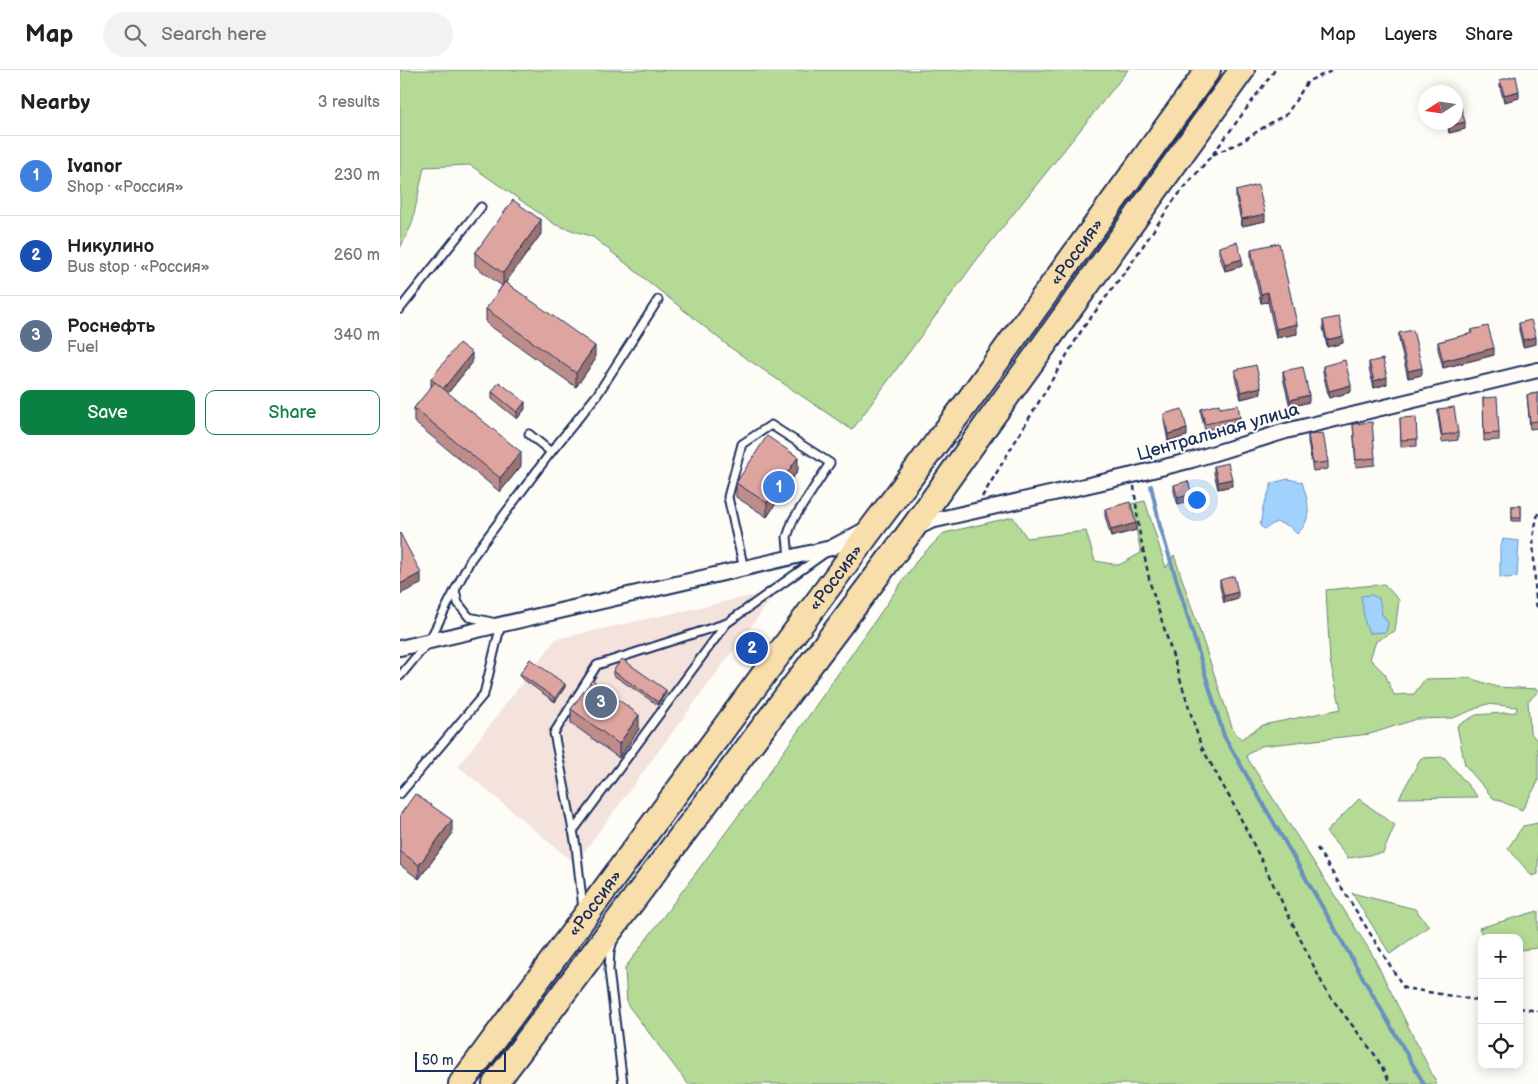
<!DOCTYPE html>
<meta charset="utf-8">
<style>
body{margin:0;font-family:"Balsamiq Sans",sans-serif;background:#f2f2f2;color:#202124}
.controls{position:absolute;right:15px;bottom:15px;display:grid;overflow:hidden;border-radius:10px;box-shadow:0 2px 12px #0003}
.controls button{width:45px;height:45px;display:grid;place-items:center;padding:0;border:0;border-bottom:1px solid #e0e0e0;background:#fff;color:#202124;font:25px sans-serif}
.compass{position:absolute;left:1018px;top:15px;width:45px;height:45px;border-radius:50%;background:#fff;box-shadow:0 2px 12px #0003;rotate:258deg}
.scale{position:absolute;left:15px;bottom:12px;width:91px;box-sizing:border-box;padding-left:5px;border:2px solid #1b2f5e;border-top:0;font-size:14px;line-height:18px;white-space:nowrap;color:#1b2f5e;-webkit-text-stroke:4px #fdfcf7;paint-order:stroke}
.you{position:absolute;left:796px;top:429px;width:18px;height:18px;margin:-12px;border:4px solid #fff;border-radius:50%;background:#1a73e8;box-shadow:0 0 0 8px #1a73e833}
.badge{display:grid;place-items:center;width:32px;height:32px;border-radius:50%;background:#0b8043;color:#fff;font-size:16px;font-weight:700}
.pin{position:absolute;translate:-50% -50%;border:2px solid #fff;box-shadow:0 1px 5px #0006}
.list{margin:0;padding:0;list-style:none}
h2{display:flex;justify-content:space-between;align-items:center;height:65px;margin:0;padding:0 20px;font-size:21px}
h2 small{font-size:16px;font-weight:400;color:#757577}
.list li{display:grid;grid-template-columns:32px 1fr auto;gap:15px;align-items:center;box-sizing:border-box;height:80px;padding:0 20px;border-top:1px solid #e0e0e0}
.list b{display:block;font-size:19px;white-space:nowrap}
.list p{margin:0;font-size:16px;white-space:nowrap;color:#757577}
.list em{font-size:16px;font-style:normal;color:#757577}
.actions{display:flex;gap:10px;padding:15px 20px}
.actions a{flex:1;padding:11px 0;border:1px solid #0b8043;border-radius:10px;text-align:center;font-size:18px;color:#0b8043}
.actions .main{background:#0b8043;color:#fff}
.icon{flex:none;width:28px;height:28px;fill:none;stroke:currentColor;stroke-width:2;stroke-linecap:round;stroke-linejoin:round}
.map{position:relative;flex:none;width:1138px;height:1014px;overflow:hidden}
header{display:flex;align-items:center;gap:30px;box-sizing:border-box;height:70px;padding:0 25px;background:#fff;border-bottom:1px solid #e0e0e0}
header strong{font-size:24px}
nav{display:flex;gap:28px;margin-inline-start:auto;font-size:18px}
.search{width:350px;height:45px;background:#f2f2f2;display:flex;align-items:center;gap:12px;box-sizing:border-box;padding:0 18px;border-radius:28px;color:#757577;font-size:19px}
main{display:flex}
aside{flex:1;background:#fff}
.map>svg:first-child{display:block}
.built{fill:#f4e2dd}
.green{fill:#b5da95;stroke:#68847a;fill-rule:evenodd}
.water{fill:#a1d2fe;stroke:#6b91be}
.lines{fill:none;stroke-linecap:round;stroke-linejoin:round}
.stream{stroke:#6b91be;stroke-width:4}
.service-casing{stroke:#1b2f5e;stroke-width:11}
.minor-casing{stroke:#1b2f5e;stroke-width:18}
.trunk-casing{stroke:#1b2f5e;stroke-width:28}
.path{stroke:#1b2f5e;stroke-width:2.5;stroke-dasharray:5 4;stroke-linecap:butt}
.service{stroke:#fdfcf7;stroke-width:7}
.minor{stroke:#fdfcf7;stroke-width:14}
.trunk{stroke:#f8deab;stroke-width:24}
.wall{fill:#bf8d89;stroke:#1b2f5e}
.shaded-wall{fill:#9b736f;stroke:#1b2f5e}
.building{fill:#dea49f;stroke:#1b2f5e}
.labels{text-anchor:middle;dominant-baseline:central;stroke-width:4;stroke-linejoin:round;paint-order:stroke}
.street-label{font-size:18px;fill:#1b2f5e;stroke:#fdfcf7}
</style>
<header>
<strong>Map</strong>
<div class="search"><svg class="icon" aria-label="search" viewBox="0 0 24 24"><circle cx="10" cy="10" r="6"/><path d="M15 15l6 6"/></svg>Search here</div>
<nav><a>Map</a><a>Layers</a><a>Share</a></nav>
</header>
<main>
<aside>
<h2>Nearby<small>3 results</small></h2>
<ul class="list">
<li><span class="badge" style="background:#3f7fe0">1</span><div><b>Ivanor</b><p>Shop · «Россия»</p></div><em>230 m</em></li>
<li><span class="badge" style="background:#1a4fb4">2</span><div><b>Никулино</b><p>Bus stop · «Россия»</p></div><em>260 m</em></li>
<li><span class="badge" style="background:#5c6f8a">3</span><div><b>Роснефть</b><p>Fuel</p></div><em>340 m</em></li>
</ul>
<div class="actions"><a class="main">Save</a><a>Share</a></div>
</aside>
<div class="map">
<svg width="1138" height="1014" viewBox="0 0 1138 1014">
<rect width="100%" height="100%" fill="#fdfcf7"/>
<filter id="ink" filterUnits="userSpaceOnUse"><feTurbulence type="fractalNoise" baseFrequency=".02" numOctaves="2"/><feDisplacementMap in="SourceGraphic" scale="10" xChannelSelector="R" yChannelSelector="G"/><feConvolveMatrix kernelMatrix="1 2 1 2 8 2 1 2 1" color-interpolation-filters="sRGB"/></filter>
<g filter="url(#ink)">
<path class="built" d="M378,520L175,794L58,696L156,569Z"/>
<g class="green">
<path d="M0,0H728L575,192L452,360L331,278L193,167L156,155L70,95L24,97L12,154L0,178Z"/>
<path d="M745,431L766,498L774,485L833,660L841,669L863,655L941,639L930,591L926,520L984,514L999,530L995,561L976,571L970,589L985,604L994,625L1014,624L1025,609L1069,608L1097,617L1138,619V622L1128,631L1130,662L1138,672V712L1122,740L1093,728L1065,695L1057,656L1076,645L1116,642L1117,637L1087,634L1053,648L1017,649L970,664L860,676L846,686L972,884L1037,1014H288L227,934L225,898L350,730L518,489L544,463L613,447L627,468L686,461L695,491L719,495L741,483L731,434ZM982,544L988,553L986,561L969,563Z"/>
<path d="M1044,687L1078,727L999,728L1021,688Z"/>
<path d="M959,729L995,755L983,783L948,788L926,762Z"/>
<path d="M1138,753V804L1132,806L1108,778L1123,756Z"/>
<path d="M952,823L1015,839L1029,856L990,884Z"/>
<path d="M1138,841V878L1119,880V868H1084L1079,858Z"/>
</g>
<g class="water">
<path d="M888,409L902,412C908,432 914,448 897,464L889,456L876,452L865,459L860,456L863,438L872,413Z"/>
<path d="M1103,469L1119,471L1117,507L1106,508L1100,507V478Z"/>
<path d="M971,525L979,528L982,544L988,553L986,562L969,563L965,552L961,526Z"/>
</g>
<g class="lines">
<path class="stream" d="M751,416L760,456L824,666L1024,1014"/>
<defs>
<g id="service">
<path d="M0,239L81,137"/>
<path d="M151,382L197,325L258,230"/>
<path d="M344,499L328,427L342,374L371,355L430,393L393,450L387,467L389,488"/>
<path d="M0,606L29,571L71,489L151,382L129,364"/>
<path d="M0,724L84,624L101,554L69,547L58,533L55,520"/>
<path d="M173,761L326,554"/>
<path d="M183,839L176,776L154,663L197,595L327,553L425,483"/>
<path d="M213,871L210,881L209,900L223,1014"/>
</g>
<g id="minor">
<path d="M517,458L531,451L733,405L792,390L886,361L1138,300"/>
<path d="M0,578L431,478L463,461"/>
</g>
<g id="trunk">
<path id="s1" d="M61,1014L475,454L566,334L808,0"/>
<path d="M95,1014L510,462L587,354L842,0"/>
</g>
</defs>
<use href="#service" class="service-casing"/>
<use href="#minor" class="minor-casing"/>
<use href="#trunk" class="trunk-casing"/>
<g class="path">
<path d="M813,84L875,0"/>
<path d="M734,416L739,460L750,513L801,676L837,741L926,921L975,985L991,1014"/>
<path d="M582,427L683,258L730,195L774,130L812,85L841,72L872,52L887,44L908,11L934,0"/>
<path d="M1138,443L1133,467L1136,533L1138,541"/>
<path d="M917,778L1004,918L1082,931"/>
<path d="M1119,938L1138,941"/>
</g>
<use href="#service" class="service"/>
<use href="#minor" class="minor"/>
<use href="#trunk" class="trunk"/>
</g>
<g class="wall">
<path d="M1100,10L1119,28L1104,32L1100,17Z"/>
<path d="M1047,52H1056L1065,59L1049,63Z"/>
<path d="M836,121L865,151L842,156L836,128Z"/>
<path d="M141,164L106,212L195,290L176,317L86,253V239L102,216L75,196V183Z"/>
<path d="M819,177L842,196L825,201L819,184Z"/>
<path d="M851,179L897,264L876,268L868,232L861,233L851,189Z"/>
<path d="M923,250L943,273L927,277L923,257Z"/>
<path d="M1119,253L1136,274L1123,277L1119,260Z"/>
<path d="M1071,260L1094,285L1043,298L1038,279V272L1071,264Z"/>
<path d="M999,263L1022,305L1008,308L999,270Z"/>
<path d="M969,292L987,314L974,318L969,299Z"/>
<path d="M72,293L48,323L121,396L100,422L14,352V338L31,318V309Z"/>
<path d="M923,296L951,322L929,328L923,303Z"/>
<path d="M835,300L861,324L841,329L835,307Z"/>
<path d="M883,301L909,332L890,337L883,308Z"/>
<path d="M92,322L125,339L117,349L92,329Z"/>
<path d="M1138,323V358L1130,359L1127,325Z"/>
<path d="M1083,328L1099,363V370L1084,371Z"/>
<path d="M820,338L840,347V353L805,360L801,344V339Z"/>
<path d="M1038,339L1058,363V370L1042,372L1038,346Z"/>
<path d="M764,344L787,366L768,371L764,351Z"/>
<path d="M1000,348L1017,369V376L1001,377Z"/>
<path d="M953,354L975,388V395L956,397Z"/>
<path d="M908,365L928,392V399L913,401L908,372Z"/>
<path d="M814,396L832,416L818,419L814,403Z"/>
<path d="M398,400L367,447L336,427V413Z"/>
<path d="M774,415L792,431L778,435L774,422Z"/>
<rect x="1112" y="436" width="9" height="15"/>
<path d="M705,439L736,460L711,467L705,446Z"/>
<path d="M820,510L838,529L824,533L820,517Z"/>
<path d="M213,601L266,623L258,635L213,605Z"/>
<path d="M120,604L165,617L155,632L120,607Z"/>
<path d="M171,639L239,659L219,688L171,653Z"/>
<path d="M0,745L52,764L19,809L0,795Z"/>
</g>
<g class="shaded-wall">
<path d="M1119,21V28L1104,32V25Z"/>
<path d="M1065,52V59L1049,63V56Z"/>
<path d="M865,144V151L842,156V149Z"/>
<path d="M141,150V164L103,216V203Z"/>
<path d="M842,189V196L825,201V194Z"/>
<path d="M868,222V232L861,233V224Z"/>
<path d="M897,254V264L876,268V259Z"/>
<path d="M943,266V273L927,277V270Z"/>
<path d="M1136,267V274L1123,277V270Z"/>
<path d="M195,276V290L176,317V303Z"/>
<path d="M1094,278V285L1043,298V291Z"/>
<path d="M72,283V293L43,329V319Z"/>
<path d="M1022,298V305L1008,308V301Z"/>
<path d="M987,307V314L974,318V311Z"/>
<path d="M951,315V322L929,328V321Z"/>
<path d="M861,317V324L841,329V322Z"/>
<path d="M909,325V332L890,337V330Z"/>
<path d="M125,332V339L117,349V342Z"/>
<path d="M787,359V366L768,371V364Z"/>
<path d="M121,382V396L100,422V408Z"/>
<path d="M398,387V400L367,447V433Z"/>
<path d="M832,409V416L818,419V412Z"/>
<path d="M792,424V431L778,435V428Z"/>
<path d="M736,453V460L711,467V460Z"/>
<path d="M21,503V514L0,524V514Z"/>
<path d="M838,522V529L824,533V526Z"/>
<path d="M165,614V617L155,632V628Z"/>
<path d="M266,620V623L258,635V632Z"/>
<path d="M239,645V659L219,688V674Z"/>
<path d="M52,750V764L19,809V795Z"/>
</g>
<g class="building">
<path d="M1116,6L1119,21L1104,25L1100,10Z"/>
<path d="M1061,37L1065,52L1049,56L1048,52H1056V38Z"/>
<path d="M858,115L865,144L842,149L836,121Z"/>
<path d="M113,130L141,150L103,203L75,183Z"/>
<path d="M837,172L842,189L825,194L819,177Z"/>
<path d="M879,173L897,254L876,259L868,222L861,224L851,179Z"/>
<path d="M105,212L195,276L176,303L86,239Z"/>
<path d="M939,247L943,266L927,270L923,250Z"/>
<path d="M1131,250L1136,267L1123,270L1119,253Z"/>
<path d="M1088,256L1094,278L1043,291L1038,272L1072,263L1071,260Z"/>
<path d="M1013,260L1022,298L1008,301L999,263Z"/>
<path d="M59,273L72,283L43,319L31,309Z"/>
<path d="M983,289L987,307L974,311L969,292Z"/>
<path d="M945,290L951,315L929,321L923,296Z"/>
<path d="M856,295L861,317L841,322L835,300Z"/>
<path d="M903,297L909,325L890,330L883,301Z"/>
<path d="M35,312L121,382L100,408L14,338Z"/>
<path d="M99,312L125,332L117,342L92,322Z"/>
<path d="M1138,323V351L1130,352L1127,325Z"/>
<path d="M1097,327L1099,363L1084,364L1083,328Z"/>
<path d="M819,334L820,338L838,335L840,347L805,354L801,339Z"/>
<path d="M1054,337L1058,363L1042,365L1038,339Z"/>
<path d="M782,339L787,359L768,364L764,344Z"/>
<path d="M1016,347L1017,369L1001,370L1000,348Z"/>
<path d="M972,352L975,388L956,390L953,354Z"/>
<path d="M923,363L928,392L913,394L908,365Z"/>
<path d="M367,366L398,387L367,433L336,413Z"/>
<path d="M828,393L832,409L818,412L814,396Z"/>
<path d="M788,411L792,424L778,428L774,415Z"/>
<path d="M730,432L736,453L711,460L705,439Z"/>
<rect x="1112" y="436" width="9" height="12"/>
<path d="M0,463L21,503L0,514Z"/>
<path d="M834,506L838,522L824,526L820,510Z"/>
<path d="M130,589L165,614L155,628L120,604Z"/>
<path d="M222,589L266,620L258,632L213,601Z"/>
<path d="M192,610L239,645L219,674L171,639Z"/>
<path d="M15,724L52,750L19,795L0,781V745Z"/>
</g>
</g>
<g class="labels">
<g class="street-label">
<text stroke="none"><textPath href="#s1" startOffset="1035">«Россия»</textPath></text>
<text transform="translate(818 362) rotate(-16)">Центральная улица</text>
<text stroke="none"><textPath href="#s1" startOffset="630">«Россия»</textPath></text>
<text stroke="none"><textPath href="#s1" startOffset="225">«Россия»</textPath></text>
</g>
</g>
</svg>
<div class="controls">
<button>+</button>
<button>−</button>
<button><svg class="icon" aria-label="locate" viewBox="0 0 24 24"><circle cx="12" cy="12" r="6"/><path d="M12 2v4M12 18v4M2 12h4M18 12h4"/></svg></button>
</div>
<svg class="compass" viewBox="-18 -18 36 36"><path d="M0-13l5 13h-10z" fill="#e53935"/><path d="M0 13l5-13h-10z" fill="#757577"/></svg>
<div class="scale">50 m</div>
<div class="you"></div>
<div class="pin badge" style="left:379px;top:417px;background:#3f7fe0">1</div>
<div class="pin badge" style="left:352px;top:578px;background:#1a4fb4">2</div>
<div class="pin badge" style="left:201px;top:632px;background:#5c6f8a">3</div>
</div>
</main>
